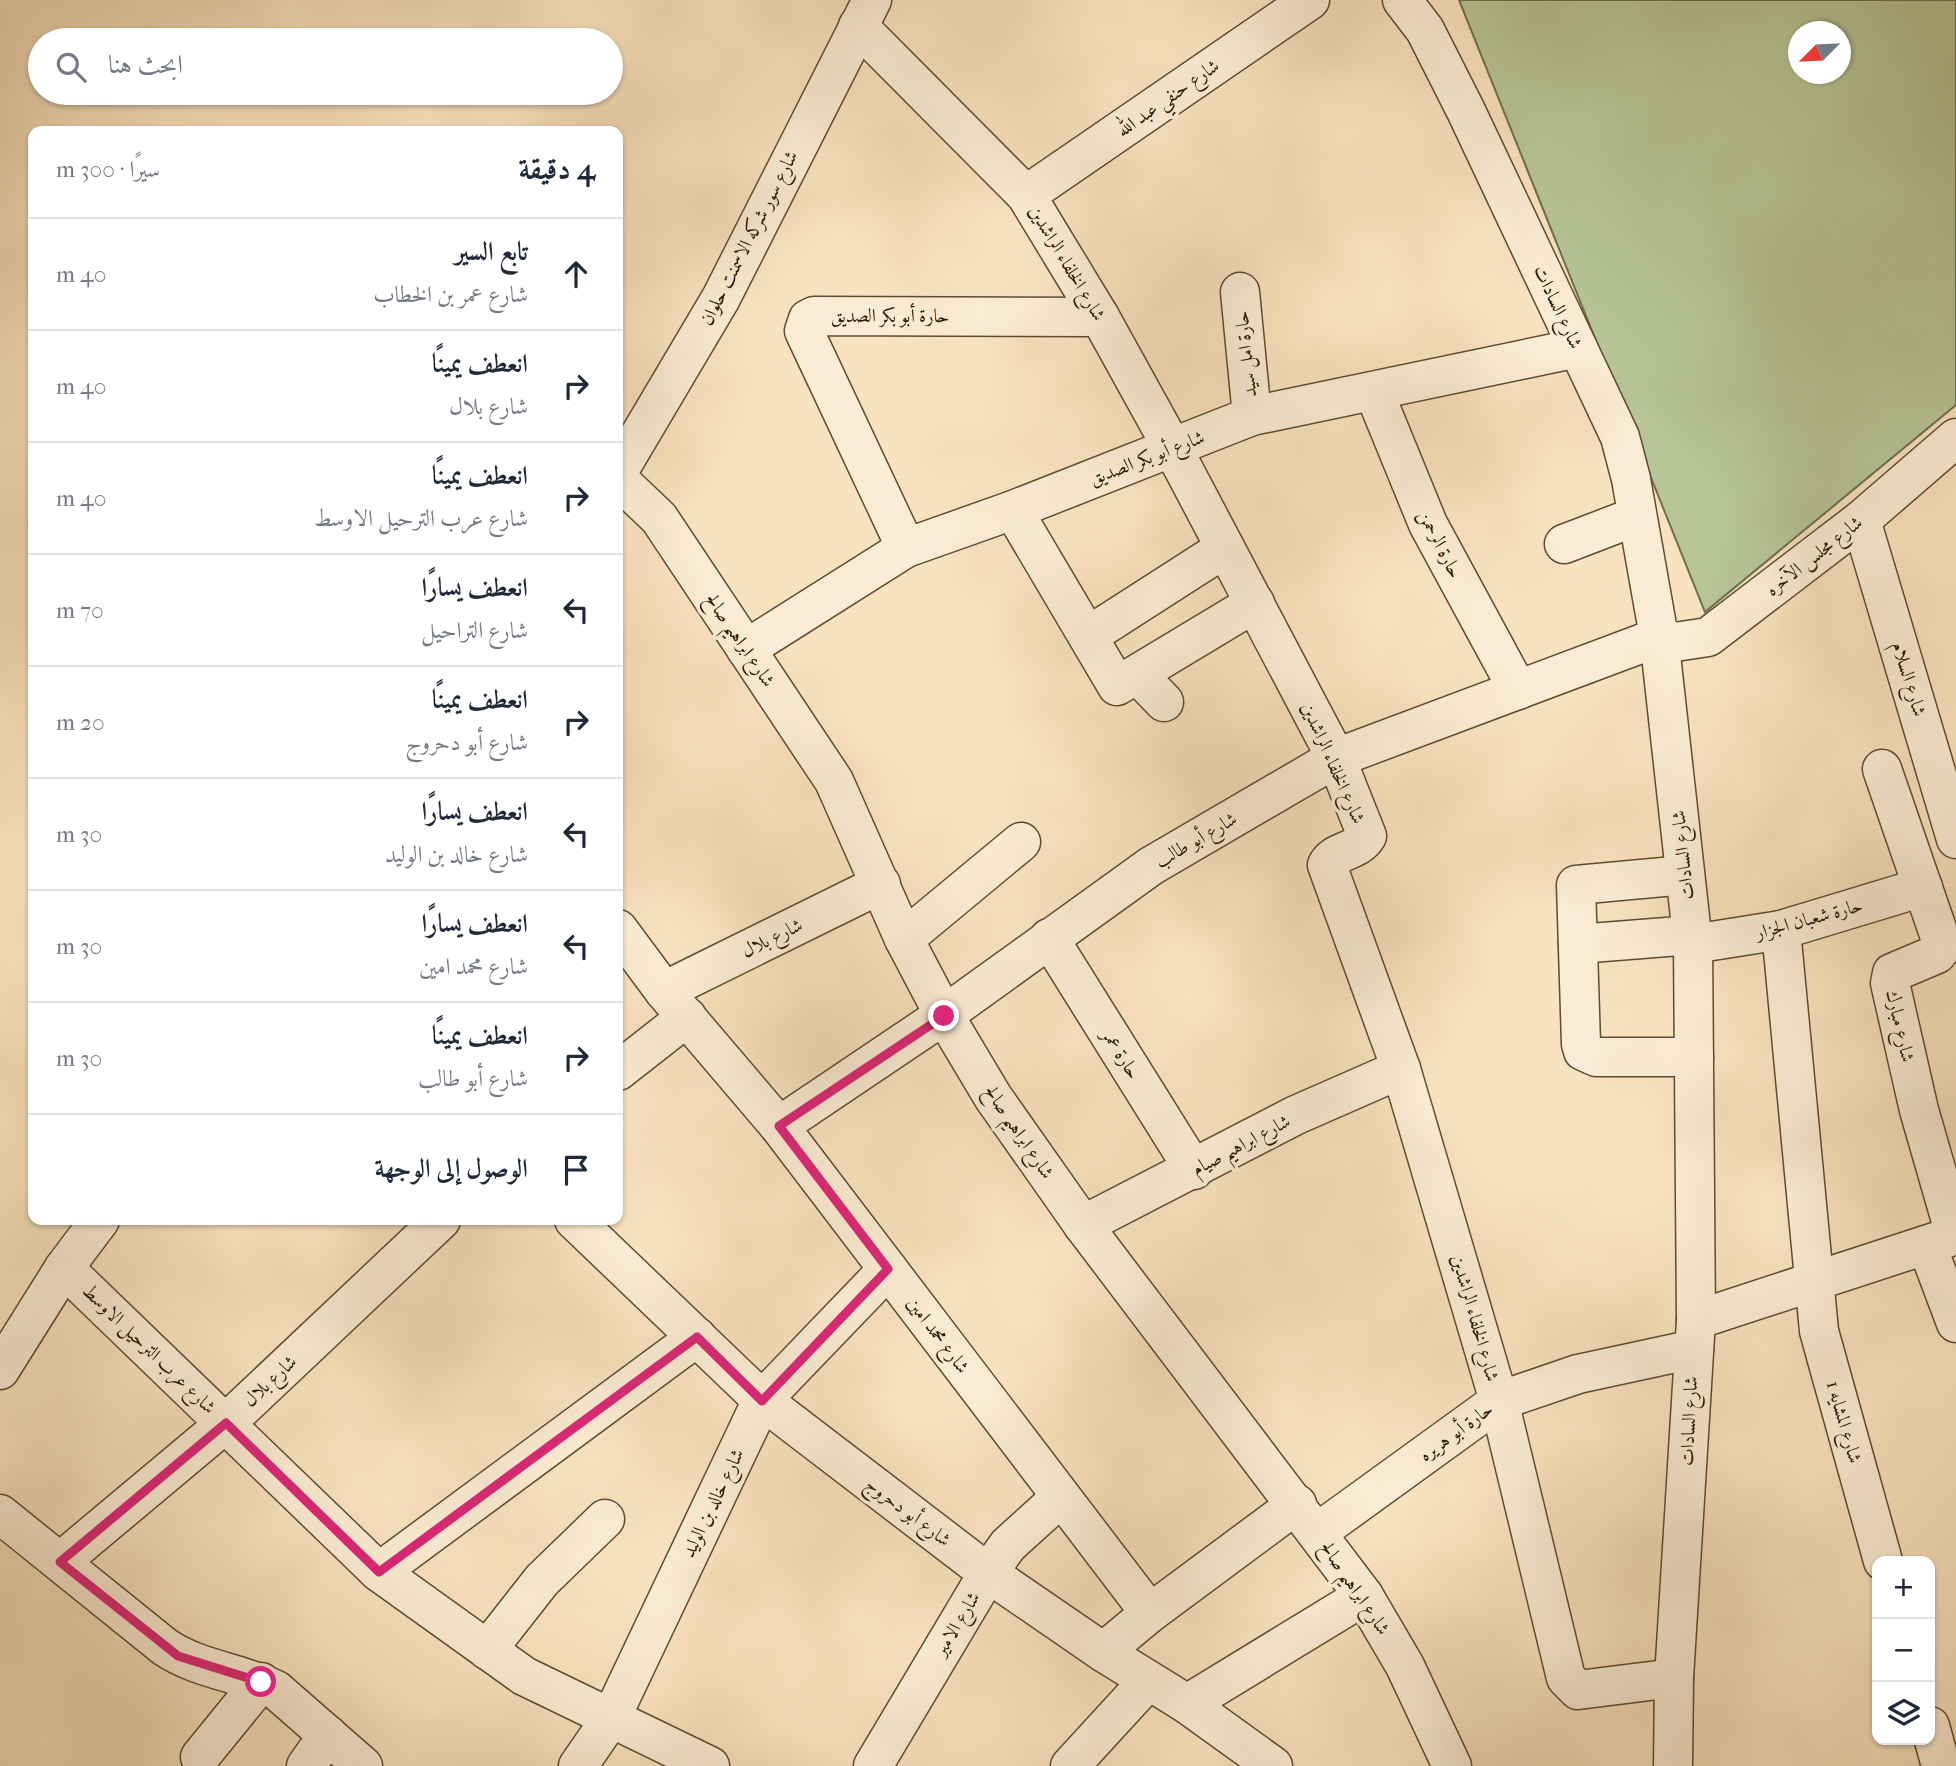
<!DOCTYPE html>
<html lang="ar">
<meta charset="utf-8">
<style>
body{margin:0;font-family:"IM FELL French Canon",Amiri,serif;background:#f6f6f7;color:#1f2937;direction:rtl}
.controls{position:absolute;right:21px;bottom:21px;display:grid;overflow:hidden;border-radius:14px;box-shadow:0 2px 5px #0004}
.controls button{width:63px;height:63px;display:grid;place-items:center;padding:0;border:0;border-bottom:2px solid #e0e1e3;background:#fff;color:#1f2937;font:35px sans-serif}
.compass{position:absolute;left:1788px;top:21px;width:63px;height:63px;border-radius:50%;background:#fff;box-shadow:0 2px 5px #0004;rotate:246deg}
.stop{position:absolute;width:21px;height:21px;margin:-16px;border:5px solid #db2777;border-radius:50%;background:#fff}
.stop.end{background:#db2777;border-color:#fff;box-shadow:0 2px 7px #0008}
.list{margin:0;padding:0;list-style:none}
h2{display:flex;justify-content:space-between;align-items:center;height:91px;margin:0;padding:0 28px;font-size:30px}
h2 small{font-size:23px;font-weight:400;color:#747a83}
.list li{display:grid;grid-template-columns:46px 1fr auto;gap:21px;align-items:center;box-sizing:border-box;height:112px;padding:0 28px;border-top:2px solid #e0e1e3}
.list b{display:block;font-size:26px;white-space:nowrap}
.list p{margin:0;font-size:23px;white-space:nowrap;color:#747a83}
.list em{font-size:23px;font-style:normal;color:#747a83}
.icon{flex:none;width:38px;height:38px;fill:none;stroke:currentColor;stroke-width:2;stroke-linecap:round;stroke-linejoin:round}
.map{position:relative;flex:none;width:1956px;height:1766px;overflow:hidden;direction:ltr}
.search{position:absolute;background:#fff;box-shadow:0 2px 5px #0004;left:28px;top:28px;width:595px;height:77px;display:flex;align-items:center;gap:18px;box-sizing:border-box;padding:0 24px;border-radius:38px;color:#747a83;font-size:26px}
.panel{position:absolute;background:#fff;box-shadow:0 2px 5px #0004;left:28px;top:126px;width:595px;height:1099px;border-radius:14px;direction:rtl}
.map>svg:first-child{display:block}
.green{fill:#b7c597;stroke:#706e4c;stroke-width:2;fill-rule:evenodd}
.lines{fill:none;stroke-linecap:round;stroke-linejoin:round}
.minor-casing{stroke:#5e4b30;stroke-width:41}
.minor{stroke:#fbedd5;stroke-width:38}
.route{stroke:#db2777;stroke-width:9}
.labels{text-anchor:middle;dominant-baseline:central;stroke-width:7;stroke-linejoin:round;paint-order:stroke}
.street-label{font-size:19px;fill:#2a1800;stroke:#fbedd5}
</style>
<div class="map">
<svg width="1956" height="1766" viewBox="0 0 1956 1766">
<rect width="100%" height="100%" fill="#f9e3bf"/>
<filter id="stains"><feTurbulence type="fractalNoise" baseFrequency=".00286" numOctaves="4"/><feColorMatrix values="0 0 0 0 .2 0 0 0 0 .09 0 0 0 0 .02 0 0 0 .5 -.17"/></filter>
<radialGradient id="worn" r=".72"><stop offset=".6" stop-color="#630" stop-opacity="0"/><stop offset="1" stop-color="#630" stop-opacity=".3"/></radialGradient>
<path class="green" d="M1459,0H1956V405L1705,612ZM1798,32H1840V74H1798Z"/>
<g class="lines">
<defs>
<g id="minor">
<path d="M1402,0L1425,30L1466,111L1620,437L1631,479L1659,637L1693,944L1696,1320L1674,1678L1673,1766"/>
<path d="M858,26L1026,195L1100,317L1173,449L1336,758L1367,836C1358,852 1334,850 1327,865L1401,1069L1499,1401L1566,1678L1578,1690L1674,1678"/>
<path d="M1026,195L1310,0"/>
<path d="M1240,292L1252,416"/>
<path d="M1374,392L1428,524L1518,690"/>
<path d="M618,472L721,298L872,0"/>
<path d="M618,479L659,518L834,781L904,939L944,1015L993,1097L1083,1225L1364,1596L1405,1666L1452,1766"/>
<path d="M1013,510L1117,686L1255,603"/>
<path d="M1861,520L1956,839"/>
<path d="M1564,544L1637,516"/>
<path d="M906,548L804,331L808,319L814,316L1100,317"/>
<path d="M1088,636L1225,548"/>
<path d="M746,649L906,548L1013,510L1252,416L1578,348"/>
<path d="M1138,675L1164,702"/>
<path d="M1882,769L1943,946L1937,954L1892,973L1890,983L1919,1110L1955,1235"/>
<path d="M1685,875L1576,885L1581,1044L1583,1051L1596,1057H1694"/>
<path d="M618,929L664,991L779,1126L1150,1613"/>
<path d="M1781,930L1819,1331L1883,1561"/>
<path d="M1049,938L1194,1170"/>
<path d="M904,939L1021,842"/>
<path d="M1578,944L1692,935"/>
<path d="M1693,944L1781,930L1923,887"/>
<path d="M664,991L881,884"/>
<path d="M618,1071L687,1017"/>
<path d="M779,1126L944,1015L1151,866L1336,758L1659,637L1675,642L1708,637L1861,520L1956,438"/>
<path d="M574,1220L762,1400L988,1573L1103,1652L1187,1704L1273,1766"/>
<path d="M1083,1225L1296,1115L1401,1069"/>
<path d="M1927,1246L1956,1323"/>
<path d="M64,1268L379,1572L524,1676L710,1766"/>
<path d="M1696,1320L1956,1235"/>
<path d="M0,1370L64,1268L100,1220"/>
<path d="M0,1514L165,1647C199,1670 240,1672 276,1690L363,1766"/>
<path d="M1318,1532L1499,1401L1578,1374L1694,1349"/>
<path d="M60,1562L226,1423L441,1220"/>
<path d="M379,1572L697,1337"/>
<path d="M487,1650L542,1580L605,1519"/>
<path d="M1103,1652L1150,1613L1297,1504"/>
<path d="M1187,1704L1364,1596"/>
<path d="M1930,1726L1941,1766"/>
<path d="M200,1757L261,1682"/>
<path d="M306,1766L328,1735"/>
<path d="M578,1766L611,1718L762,1400L888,1269"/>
<path d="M873,1766L988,1573L1008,1545L1061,1497"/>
<path d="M1070,1766L1148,1681"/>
</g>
</defs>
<use href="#minor" class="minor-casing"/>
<use href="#minor" class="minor"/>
</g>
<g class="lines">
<path class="route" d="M261,1682L178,1656L60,1562L226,1423L379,1572L697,1337L762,1401L888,1269L779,1126L944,1016"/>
</g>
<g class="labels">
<g class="street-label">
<text transform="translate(1168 98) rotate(-35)">شارع حنفي عبد الله</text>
<text transform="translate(749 238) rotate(-63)">شارع سور شركه الاسمنت حلوان</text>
<text transform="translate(1067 263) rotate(59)">شارع الخلفاء الراشدين</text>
<text transform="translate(1558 307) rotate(65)">شارع السادات</text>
<text x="890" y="316">حارة أبو بكر الصديق</text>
<text transform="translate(1246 354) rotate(-96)">حارة امل سيد</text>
<text transform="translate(1147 458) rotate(-21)">شارع أبو بكر الصديق</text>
<text transform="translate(1440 544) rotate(63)">حارة الرحمن</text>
<text transform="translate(1814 556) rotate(-38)">شارع مجلس الآخره</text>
<text transform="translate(740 640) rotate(56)">شارع ابراهيم صالح</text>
<text transform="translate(1909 679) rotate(73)">شارع السلام</text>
<text transform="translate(1333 763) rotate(66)">شارع الخلفاء الراشدين</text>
<text transform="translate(1196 840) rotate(-30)">شارع أبو طالب</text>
<text transform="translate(1683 855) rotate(-96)">شارع السادات</text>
<text transform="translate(1809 919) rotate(-15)">حارة شعبان الجزار</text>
<text transform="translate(772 938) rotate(-26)">شارع بلال</text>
<text transform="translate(1900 1026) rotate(77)">شارع مبارك</text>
<text transform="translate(1121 1054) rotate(58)">حارة عمر</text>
<text transform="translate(1019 1132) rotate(56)">شارع ابراهيم صالح</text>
<text transform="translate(1241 1145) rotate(-28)">شارع ابراهيم صيام</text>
<text transform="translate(1475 1318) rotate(74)">شارع الخلفاء الراشدين</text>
<text transform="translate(938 1335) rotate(53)">شارع محمد امين</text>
<text transform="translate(149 1349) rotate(44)">شارع عرب الترحيل الاوسط</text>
<text transform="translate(270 1381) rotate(-43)">شارع بلال</text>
<text transform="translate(1689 1421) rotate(-87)">شارع السادات</text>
<text transform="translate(1844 1422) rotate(74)">شارع المشايه 1</text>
<text transform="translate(1456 1432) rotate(-36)">حارة أبو هريره</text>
<text transform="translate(713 1503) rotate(-64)">شارع خالد بن الوليد</text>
<text transform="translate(908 1512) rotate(37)">شارع أبو دحروج</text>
<text transform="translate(1355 1588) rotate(56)">شارع ابراهيم صالح</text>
<text transform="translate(957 1624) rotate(-59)">شارع الامير</text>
</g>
</g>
<rect width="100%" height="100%" filter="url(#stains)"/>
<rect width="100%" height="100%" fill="url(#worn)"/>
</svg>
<div class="controls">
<button>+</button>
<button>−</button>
<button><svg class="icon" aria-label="layers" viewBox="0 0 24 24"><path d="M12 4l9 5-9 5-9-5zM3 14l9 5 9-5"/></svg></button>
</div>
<svg class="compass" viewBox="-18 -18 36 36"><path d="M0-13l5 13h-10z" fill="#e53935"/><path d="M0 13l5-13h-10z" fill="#747a83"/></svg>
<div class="stop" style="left:261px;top:1682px"></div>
<div class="stop end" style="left:944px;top:1016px"></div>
<div class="search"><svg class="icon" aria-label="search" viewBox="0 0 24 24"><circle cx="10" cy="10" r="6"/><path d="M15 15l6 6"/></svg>ابحث هنا</div>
<section class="panel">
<h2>4 دقيقة<small>سيرًا · 300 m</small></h2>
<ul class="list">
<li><svg class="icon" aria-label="ahead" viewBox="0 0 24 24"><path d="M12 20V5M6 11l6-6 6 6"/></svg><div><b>تابع السير</b><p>شارع عمر بن الخطاب</p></div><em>40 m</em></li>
<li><svg class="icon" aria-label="right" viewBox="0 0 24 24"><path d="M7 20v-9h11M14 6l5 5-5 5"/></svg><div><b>انعطف يمينًا</b><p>شارع بلال</p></div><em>40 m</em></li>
<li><svg class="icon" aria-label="right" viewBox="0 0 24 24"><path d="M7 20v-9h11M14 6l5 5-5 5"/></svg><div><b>انعطف يمينًا</b><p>شارع عرب الترحيل الاوسط</p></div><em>40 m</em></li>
<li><svg class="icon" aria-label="left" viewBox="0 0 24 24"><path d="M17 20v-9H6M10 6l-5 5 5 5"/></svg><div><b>انعطف يسارًا</b><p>شارع التراحيل</p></div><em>70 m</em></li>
<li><svg class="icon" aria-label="right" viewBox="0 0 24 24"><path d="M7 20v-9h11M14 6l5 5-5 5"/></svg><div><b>انعطف يمينًا</b><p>شارع أبو دحروج</p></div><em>20 m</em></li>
<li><svg class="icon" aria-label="left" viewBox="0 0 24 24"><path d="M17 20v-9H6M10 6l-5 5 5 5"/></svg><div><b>انعطف يسارًا</b><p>شارع خالد بن الوليد</p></div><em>30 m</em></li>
<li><svg class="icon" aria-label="left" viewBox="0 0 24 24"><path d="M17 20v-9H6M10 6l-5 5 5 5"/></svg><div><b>انعطف يسارًا</b><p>شارع محمد امين</p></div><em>30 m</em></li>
<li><svg class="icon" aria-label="right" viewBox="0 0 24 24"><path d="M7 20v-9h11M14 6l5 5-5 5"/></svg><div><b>انعطف يمينًا</b><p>شارع أبو طالب</p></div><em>30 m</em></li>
<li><svg class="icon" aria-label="arrive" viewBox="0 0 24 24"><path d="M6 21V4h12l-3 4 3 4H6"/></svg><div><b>الوصول إلى الوجهة</b></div></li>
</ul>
</section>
</div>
